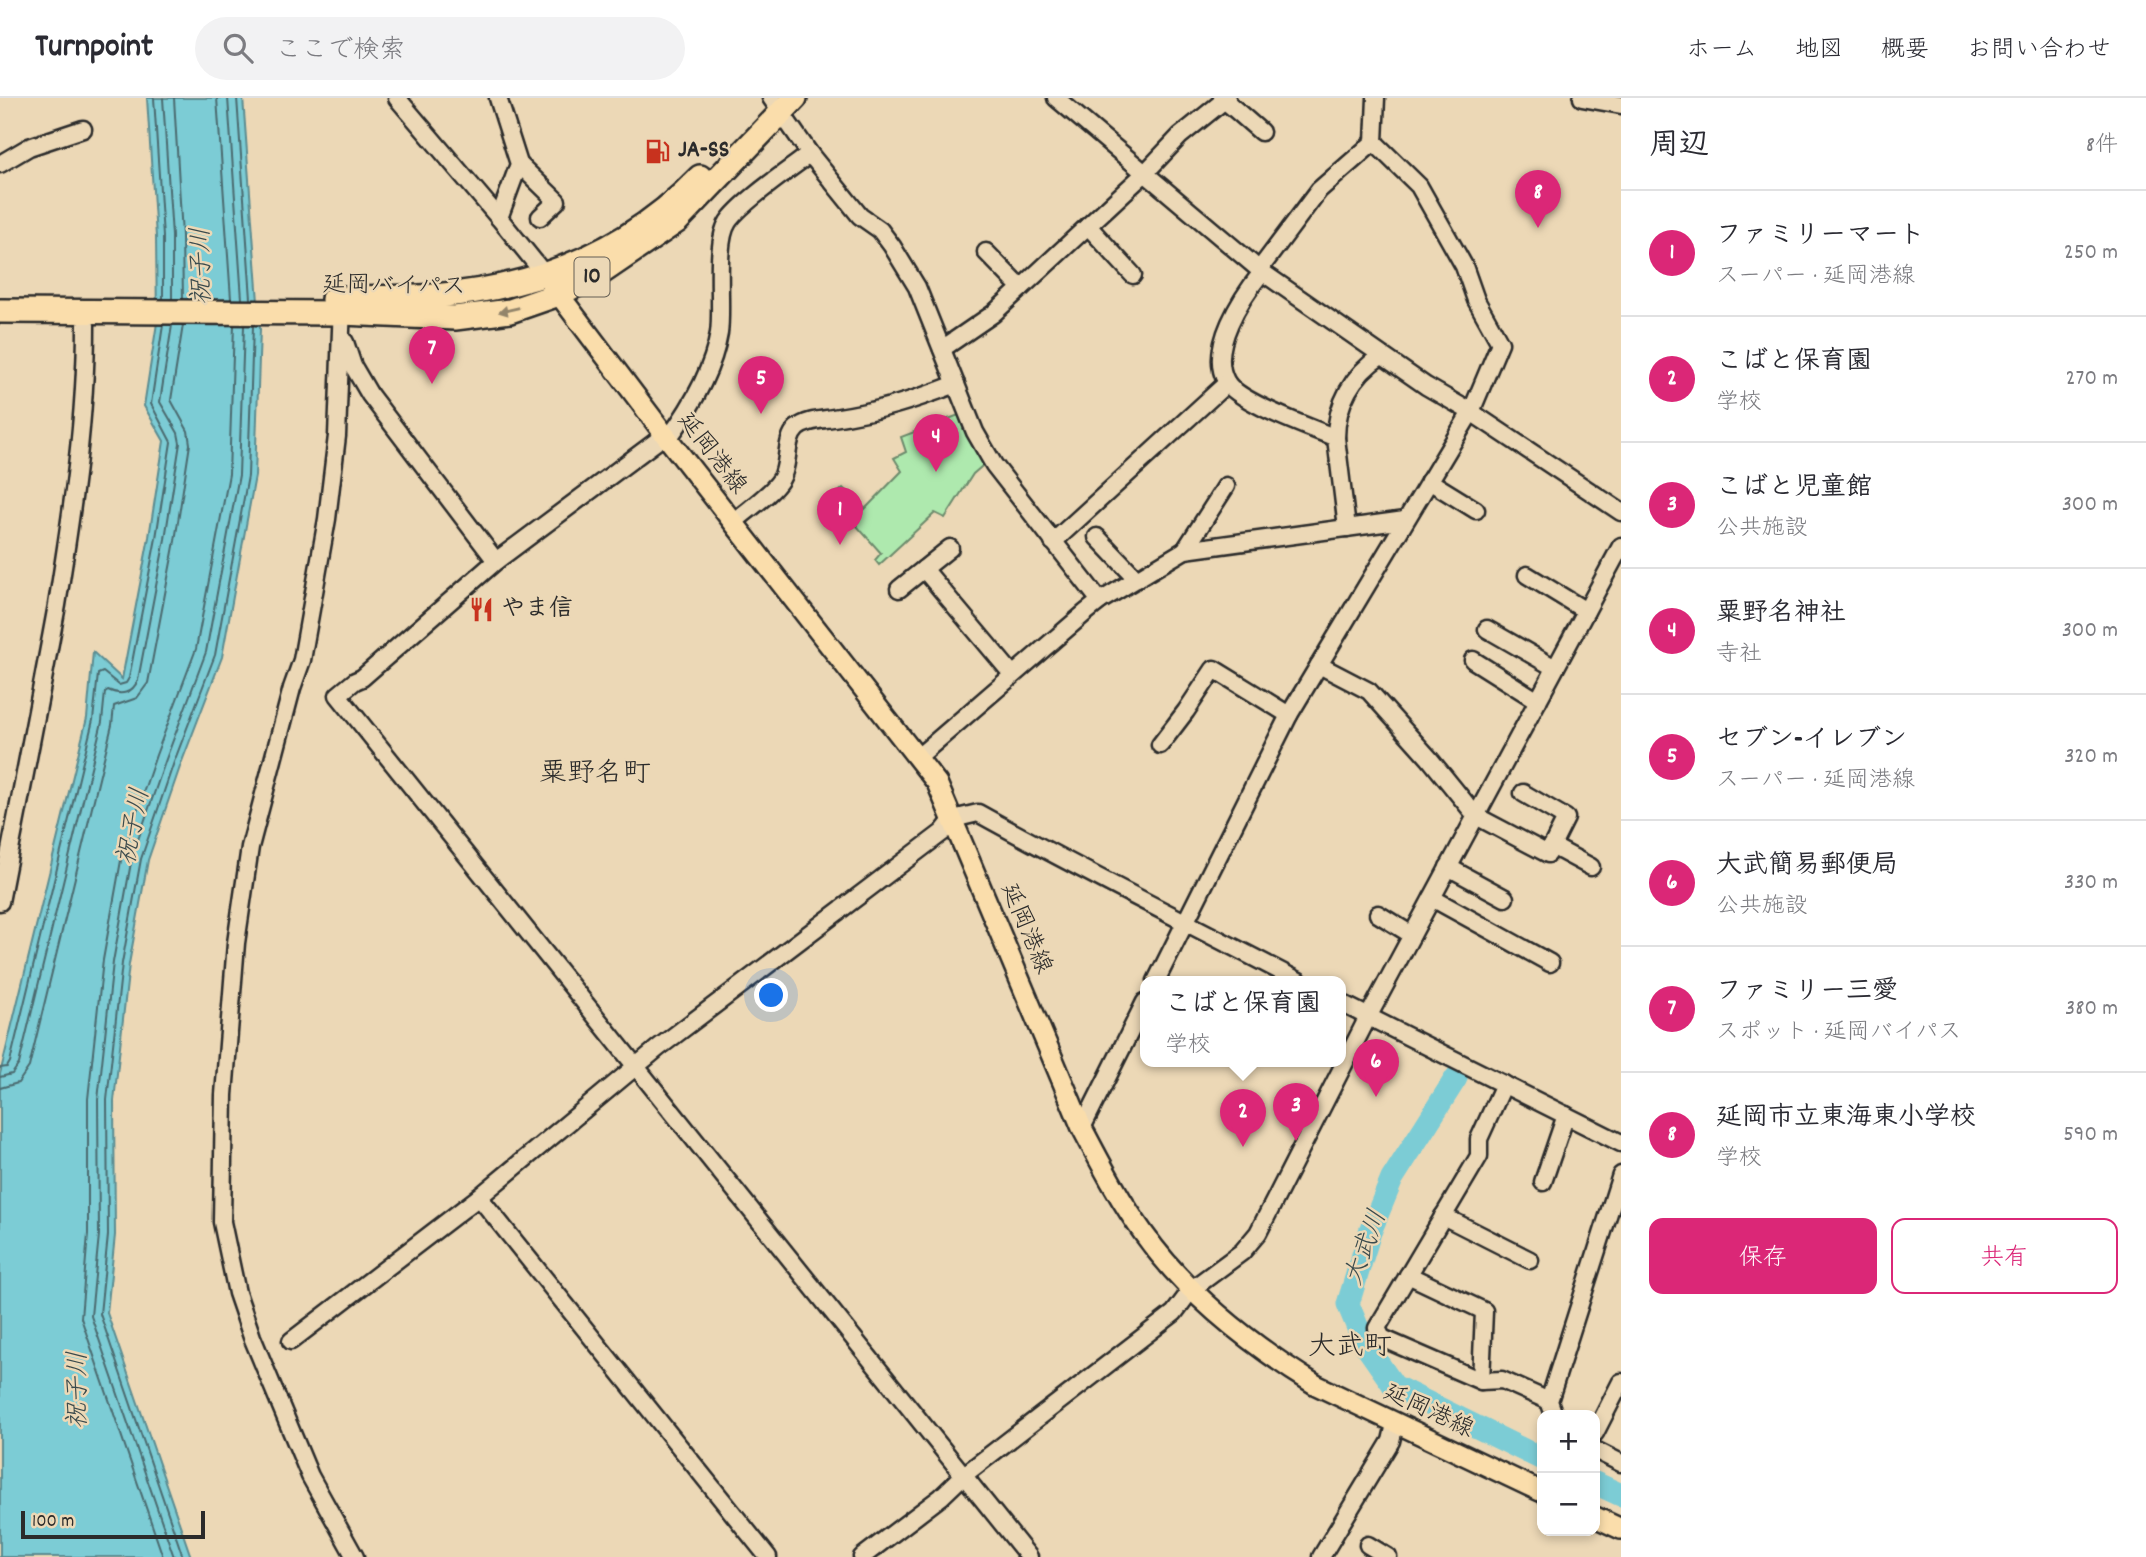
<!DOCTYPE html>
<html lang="ja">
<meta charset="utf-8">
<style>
body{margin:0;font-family:Dekko,"Klee One",sans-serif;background:#f2f2f3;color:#2b2b33}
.controls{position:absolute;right:21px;bottom:21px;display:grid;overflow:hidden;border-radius:14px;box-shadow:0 4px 10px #0003}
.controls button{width:63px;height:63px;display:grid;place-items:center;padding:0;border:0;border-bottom:2px solid #e1e1e2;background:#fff;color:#2b2b33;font:35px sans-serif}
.scale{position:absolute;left:21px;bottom:18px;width:184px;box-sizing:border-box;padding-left:7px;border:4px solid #2b2b2b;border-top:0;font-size:19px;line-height:24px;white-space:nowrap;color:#2b2b2b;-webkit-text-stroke:5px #ecd8b6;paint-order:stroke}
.you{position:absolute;left:772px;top:898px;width:24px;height:24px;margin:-18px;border:5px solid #fff;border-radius:50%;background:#1a73e8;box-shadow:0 0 0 10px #1a73e833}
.badge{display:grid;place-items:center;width:46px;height:46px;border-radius:50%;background:#db2777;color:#fff;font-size:23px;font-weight:700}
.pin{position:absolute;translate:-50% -58px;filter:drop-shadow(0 2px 4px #0008)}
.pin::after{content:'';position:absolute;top:37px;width:24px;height:21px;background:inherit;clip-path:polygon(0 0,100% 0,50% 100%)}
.popup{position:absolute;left:1140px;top:878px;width:206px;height:91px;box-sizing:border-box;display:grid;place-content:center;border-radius:14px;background:#fff;filter:drop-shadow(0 2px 5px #0005);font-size:23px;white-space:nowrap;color:#7c7c81}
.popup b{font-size:26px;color:#2b2b33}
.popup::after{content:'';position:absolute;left:50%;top:100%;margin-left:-14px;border:14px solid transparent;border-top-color:#fff}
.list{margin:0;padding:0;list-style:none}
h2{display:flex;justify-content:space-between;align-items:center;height:91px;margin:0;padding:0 28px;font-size:30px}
h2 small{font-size:23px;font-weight:400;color:#7c7c81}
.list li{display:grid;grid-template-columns:46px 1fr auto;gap:21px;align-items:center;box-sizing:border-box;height:126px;padding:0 28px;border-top:2px solid #e1e1e2}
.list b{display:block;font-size:26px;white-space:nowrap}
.list p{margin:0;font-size:23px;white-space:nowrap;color:#7c7c81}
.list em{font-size:23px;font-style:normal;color:#7c7c81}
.actions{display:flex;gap:14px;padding:21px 28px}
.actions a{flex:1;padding:16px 0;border:2px solid #db2777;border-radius:14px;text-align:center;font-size:24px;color:#db2777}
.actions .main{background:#db2777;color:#fff}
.icon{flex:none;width:38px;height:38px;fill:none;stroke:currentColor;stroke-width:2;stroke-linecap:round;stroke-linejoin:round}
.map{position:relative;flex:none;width:1621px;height:1459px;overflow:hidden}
header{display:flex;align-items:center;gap:42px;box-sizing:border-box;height:98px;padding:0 35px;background:#fff;border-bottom:2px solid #e1e1e2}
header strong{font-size:33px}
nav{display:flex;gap:38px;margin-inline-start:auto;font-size:24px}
.search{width:490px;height:63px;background:#f2f2f3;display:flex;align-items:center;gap:18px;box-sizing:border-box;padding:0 24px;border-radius:38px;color:#7c7c81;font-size:26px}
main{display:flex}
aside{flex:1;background:#fff}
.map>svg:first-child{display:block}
.green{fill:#aee9ae;stroke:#6c8a6c;stroke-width:2}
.water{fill:#7bccd5;stroke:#5b8c91;stroke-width:2}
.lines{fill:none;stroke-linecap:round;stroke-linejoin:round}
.shore{stroke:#4b6b6f;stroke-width:2}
.river{stroke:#7bccd5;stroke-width:23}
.minor-casing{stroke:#2b2b2b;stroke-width:21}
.major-casing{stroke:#2b2b2b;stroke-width:24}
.highway-casing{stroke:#2b2b2b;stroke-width:28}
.minor{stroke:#ecd8b6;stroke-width:16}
.major{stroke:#faddab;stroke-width:19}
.highway{stroke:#faddab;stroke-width:23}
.oneway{fill:#92846b}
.labels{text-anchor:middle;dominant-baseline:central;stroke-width:5;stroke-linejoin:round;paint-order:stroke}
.shield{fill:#ecd8b6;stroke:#655f55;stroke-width:2}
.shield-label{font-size:23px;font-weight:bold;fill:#2b2b2b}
.poi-label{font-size:24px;font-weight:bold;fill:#2b2b2b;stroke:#ecd8b6;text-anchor:start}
.street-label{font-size:24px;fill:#2b2b2b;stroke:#ecd8b6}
.water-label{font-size:26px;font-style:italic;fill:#3b4b4d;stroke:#ecd8b6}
.quarter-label{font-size:28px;fill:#2b2b2b;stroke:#ecd8b6}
</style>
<header>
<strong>Turnpoint</strong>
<div class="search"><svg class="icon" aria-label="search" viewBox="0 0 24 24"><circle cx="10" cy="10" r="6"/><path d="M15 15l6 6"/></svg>ここで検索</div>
<nav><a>ホーム</a><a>地図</a><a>概要</a><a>お問い合わせ</a></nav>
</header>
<main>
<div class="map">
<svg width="1621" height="1459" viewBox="0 0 1621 1459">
<rect width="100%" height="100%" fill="#ecd8b6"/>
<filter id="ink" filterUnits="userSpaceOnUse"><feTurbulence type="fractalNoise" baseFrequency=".0143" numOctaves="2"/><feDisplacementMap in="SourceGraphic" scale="14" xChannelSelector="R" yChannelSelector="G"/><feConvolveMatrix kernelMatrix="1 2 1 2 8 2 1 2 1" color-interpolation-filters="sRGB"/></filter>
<g filter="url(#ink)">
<path class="green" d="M964,315L988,363L973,376L945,420L935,415L879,467L875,462L881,455L832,400L843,390L865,411L902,373L894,360L906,354L901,339Z"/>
<path class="water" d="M147,0H243L260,231L255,378L222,559L181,666L148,762L129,866L114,1003L115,1137L107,1215L191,1459H0V976L87,620L93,554L122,581L149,439L164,343L144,308L157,225L156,139Z"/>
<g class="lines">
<g class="shore">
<path d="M154,0L163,139V201"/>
<path d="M163,0L172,138V201"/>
<path d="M174,0L182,138L183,201"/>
<path d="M217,0L231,201"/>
<path d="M228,0L242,201"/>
<path d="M237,0L251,201"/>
<path d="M0,970L7,969L10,964L93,622L98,576L103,574L119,587L126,585L129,580L156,440L171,344L151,306L163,227"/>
<path d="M0,979L12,976L19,966L102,624L105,594L108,592C121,598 132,596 138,582L165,441L180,345L178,335L160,304L172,227"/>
<path d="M0,990L18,985L29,969L112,627L114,608L137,600L148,585L175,443L190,346L188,333L171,302L183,227"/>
<path d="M163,1459L81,1220L88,1136V1001L103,862L122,757L156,657L196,551L229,376L234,227"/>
<path d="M174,1459L91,1218L99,1137L98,1002L113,864L132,759L166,661L206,554L239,377L244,228"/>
<path d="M183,1459L100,1216L108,1137L107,1002L122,865L141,761L174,664L215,557L248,378L253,228"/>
</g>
<g class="river">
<path d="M1456,980L1392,1081L1370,1134L1348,1206L1364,1245L1394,1288L1542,1361"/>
<path d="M1595,1385L1621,1397"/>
</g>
<defs>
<g id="minor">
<path d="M397,0L499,120"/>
<path d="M498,0L519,66L499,120L545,177"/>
<path d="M771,0L810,56L860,118L880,132L892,148L917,189L975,334L994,367L1100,503"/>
<path d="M1056,0L1262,174L1426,288L1471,314L1621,414"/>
<path d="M1222,0L1261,34"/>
<path d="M1582,0L1621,7"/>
<path d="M0,66L29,49L83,31"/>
<path d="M519,66L557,103L540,119"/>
<path d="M1088,128L1133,177"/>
<path d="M986,154L1021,190"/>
<path d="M1259,172L1319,92L1374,44"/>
<path d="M1262,174C1242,199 1208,250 1226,283C1237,304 1312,330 1336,340"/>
<path d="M342,206L337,338L327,421L302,562L292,590L250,749L236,845L224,997L222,1124L237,1195L252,1239L310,1378L355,1459"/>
<path d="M345,244L353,268L370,297L496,463"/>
<path d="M942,251L993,216L1145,75L1180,38L1227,0"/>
<path d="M665,337L496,463L362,580L355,583L338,597L1029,1459"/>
<path d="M668,341C690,311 713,272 719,235C723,207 714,145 728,124C740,105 790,71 810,56"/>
<path d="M1429,383L1476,412"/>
<path d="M734,424C748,411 771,397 781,381C790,366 784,342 797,330C807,322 821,322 833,320C880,313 912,303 956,286"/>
<path d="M1347,430L1336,340C1336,306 1353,276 1381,258"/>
<path d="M1097,439L1137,481"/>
<path d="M1053,444L1227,285"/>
<path d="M1185,452L1226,388"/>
<path d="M924,471L1012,576"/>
<path d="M1527,477L1586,513"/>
<path d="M899,491L950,450"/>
<path d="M1487,531L1555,570"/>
<path d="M1473,562L1538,603"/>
<path d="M1319,567L1369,593L1429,660L1476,718L1548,756L1566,720L1523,695"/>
<path d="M1160,647L1186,613L1214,571L1289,617"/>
<path d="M918,659L1085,515L1100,503L1185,452L1405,422"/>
<path d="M1552,748L1591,769"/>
<path d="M1448,769L1505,800"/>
<path d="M1432,800L1550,865"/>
<path d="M0,804C19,705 39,606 57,507C72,414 86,321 86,227"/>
<path d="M1378,816L1412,837"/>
<path d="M1156,883L1289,617L1471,314L1500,245L1476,202L1464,168L1419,88L1374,44L1376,0"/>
<path d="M1341,905L1621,1045"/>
<path d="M1504,986L1479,1041V1058L1377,1230L1382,1240L1481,1283L1502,1282L1549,1303"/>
<path d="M1082,1030L1145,904"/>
<path d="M1543,1084L1566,1017"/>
<path d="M479,1099L768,1459"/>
<path d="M1443,1118L1530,1162"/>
<path d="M1408,1177L1484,1213L1481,1283"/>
<path d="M291,1243L479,1099L658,950L943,734L953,721L978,715C1084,774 1192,827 1299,883"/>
<path d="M1554,1317L1549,1303L1621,1077"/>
<path d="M1595,1335L1621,1284"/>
<path d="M1595,1352L1621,1365"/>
<path d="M1368,1447L1388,1459"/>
<path d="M862,1459L941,1399L964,1377L1174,1215L1192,1191L1242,1154L1258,1135L1368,919L1621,448"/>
<path d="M1321,1459L1391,1343L1395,1326"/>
</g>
<g id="major">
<path d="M551,186L665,337L937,685L1082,1030C1101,1066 1120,1103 1144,1136C1189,1199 1251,1247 1316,1287L1542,1394"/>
<path d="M1595,1419L1621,1431"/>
</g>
<g id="highway">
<path d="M333,201C367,198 400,201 434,198C536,190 628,154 700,79"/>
<path d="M0,213L342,215L455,220L510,213L559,196L605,172L677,123L795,0"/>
</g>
</defs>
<use href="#minor" class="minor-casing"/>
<use href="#major" class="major-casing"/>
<use href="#highway" class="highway-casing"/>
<use href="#minor" class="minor"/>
<use href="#major" class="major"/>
<use href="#highway" class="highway"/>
</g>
<defs><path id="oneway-solid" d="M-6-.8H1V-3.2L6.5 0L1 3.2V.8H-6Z" transform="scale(1.75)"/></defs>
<use class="oneway" href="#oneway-solid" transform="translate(509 212) rotate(167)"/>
</g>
<defs>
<symbol id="fuel-bare" viewBox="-9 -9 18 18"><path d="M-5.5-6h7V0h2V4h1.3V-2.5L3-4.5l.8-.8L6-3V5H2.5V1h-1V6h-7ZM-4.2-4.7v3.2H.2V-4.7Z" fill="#c8321e" stroke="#ecd8b6" stroke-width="2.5" paint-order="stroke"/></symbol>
<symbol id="restaurant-bare" viewBox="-9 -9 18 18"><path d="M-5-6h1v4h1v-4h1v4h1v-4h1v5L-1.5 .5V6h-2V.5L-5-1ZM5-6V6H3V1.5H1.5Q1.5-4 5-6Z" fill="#c8321e" stroke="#ecd8b6" stroke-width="2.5" paint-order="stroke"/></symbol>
</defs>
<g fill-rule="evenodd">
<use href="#fuel-bare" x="640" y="36" width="35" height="35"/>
<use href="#restaurant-bare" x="464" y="494" width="35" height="35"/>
</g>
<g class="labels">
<rect class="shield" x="574.5" y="159.5" width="35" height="39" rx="5"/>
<g class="shield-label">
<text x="592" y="179">10</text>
</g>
<g class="poi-label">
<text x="678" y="53">JA-SS</text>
<text x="501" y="512">やま信</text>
</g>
<g class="street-label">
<text transform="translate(394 189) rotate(1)">延岡バイパス</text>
<text transform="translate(711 356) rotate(52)">延岡港線</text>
<text transform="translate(1025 831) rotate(67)">延岡港線</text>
<text transform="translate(1428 1314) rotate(25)">延岡港線</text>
</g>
<g class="water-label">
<text transform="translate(203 168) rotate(-91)">祝子川</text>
<text transform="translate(135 729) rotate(-79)">祝子川</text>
<text transform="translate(1367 1150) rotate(-70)">大武川</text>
<text transform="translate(79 1292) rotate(-90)">祝子川</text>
</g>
<g class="quarter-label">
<text x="595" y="678">粟野名町</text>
<text x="1350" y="1251">大武町</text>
</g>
</g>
</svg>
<div class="controls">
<button>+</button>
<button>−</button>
</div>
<div class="scale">100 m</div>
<div class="you"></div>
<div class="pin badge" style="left:840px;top:447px">1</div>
<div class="pin badge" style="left:1243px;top:1049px">2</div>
<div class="popup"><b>こばと保育園</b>学校</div>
<div class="pin badge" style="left:1296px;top:1043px">3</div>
<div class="pin badge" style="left:936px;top:374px">4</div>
<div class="pin badge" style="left:761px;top:316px">5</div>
<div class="pin badge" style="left:1376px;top:999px">6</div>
<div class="pin badge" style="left:432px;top:286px">7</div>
<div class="pin badge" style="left:1538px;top:130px">8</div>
</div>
<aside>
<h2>周辺<small>8件</small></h2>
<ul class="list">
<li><span class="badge">1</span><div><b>ファミリーマート</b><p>スーパー · 延岡港線</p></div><em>250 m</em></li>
<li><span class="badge">2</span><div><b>こばと保育園</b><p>学校</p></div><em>270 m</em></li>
<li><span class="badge">3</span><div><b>こばと児童館</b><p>公共施設</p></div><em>300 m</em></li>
<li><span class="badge">4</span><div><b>粟野名神社</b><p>寺社</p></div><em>300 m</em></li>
<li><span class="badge">5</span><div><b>セブン-イレブン</b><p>スーパー · 延岡港線</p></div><em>320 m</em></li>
<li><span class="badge">6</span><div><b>大武簡易郵便局</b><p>公共施設</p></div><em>330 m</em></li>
<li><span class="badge">7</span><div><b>ファミリー三愛</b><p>スポット · 延岡バイパス</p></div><em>380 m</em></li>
<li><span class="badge">8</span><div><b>延岡市立東海東小学校</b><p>学校</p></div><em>590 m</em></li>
</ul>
<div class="actions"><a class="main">保存</a><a>共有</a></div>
</aside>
</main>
